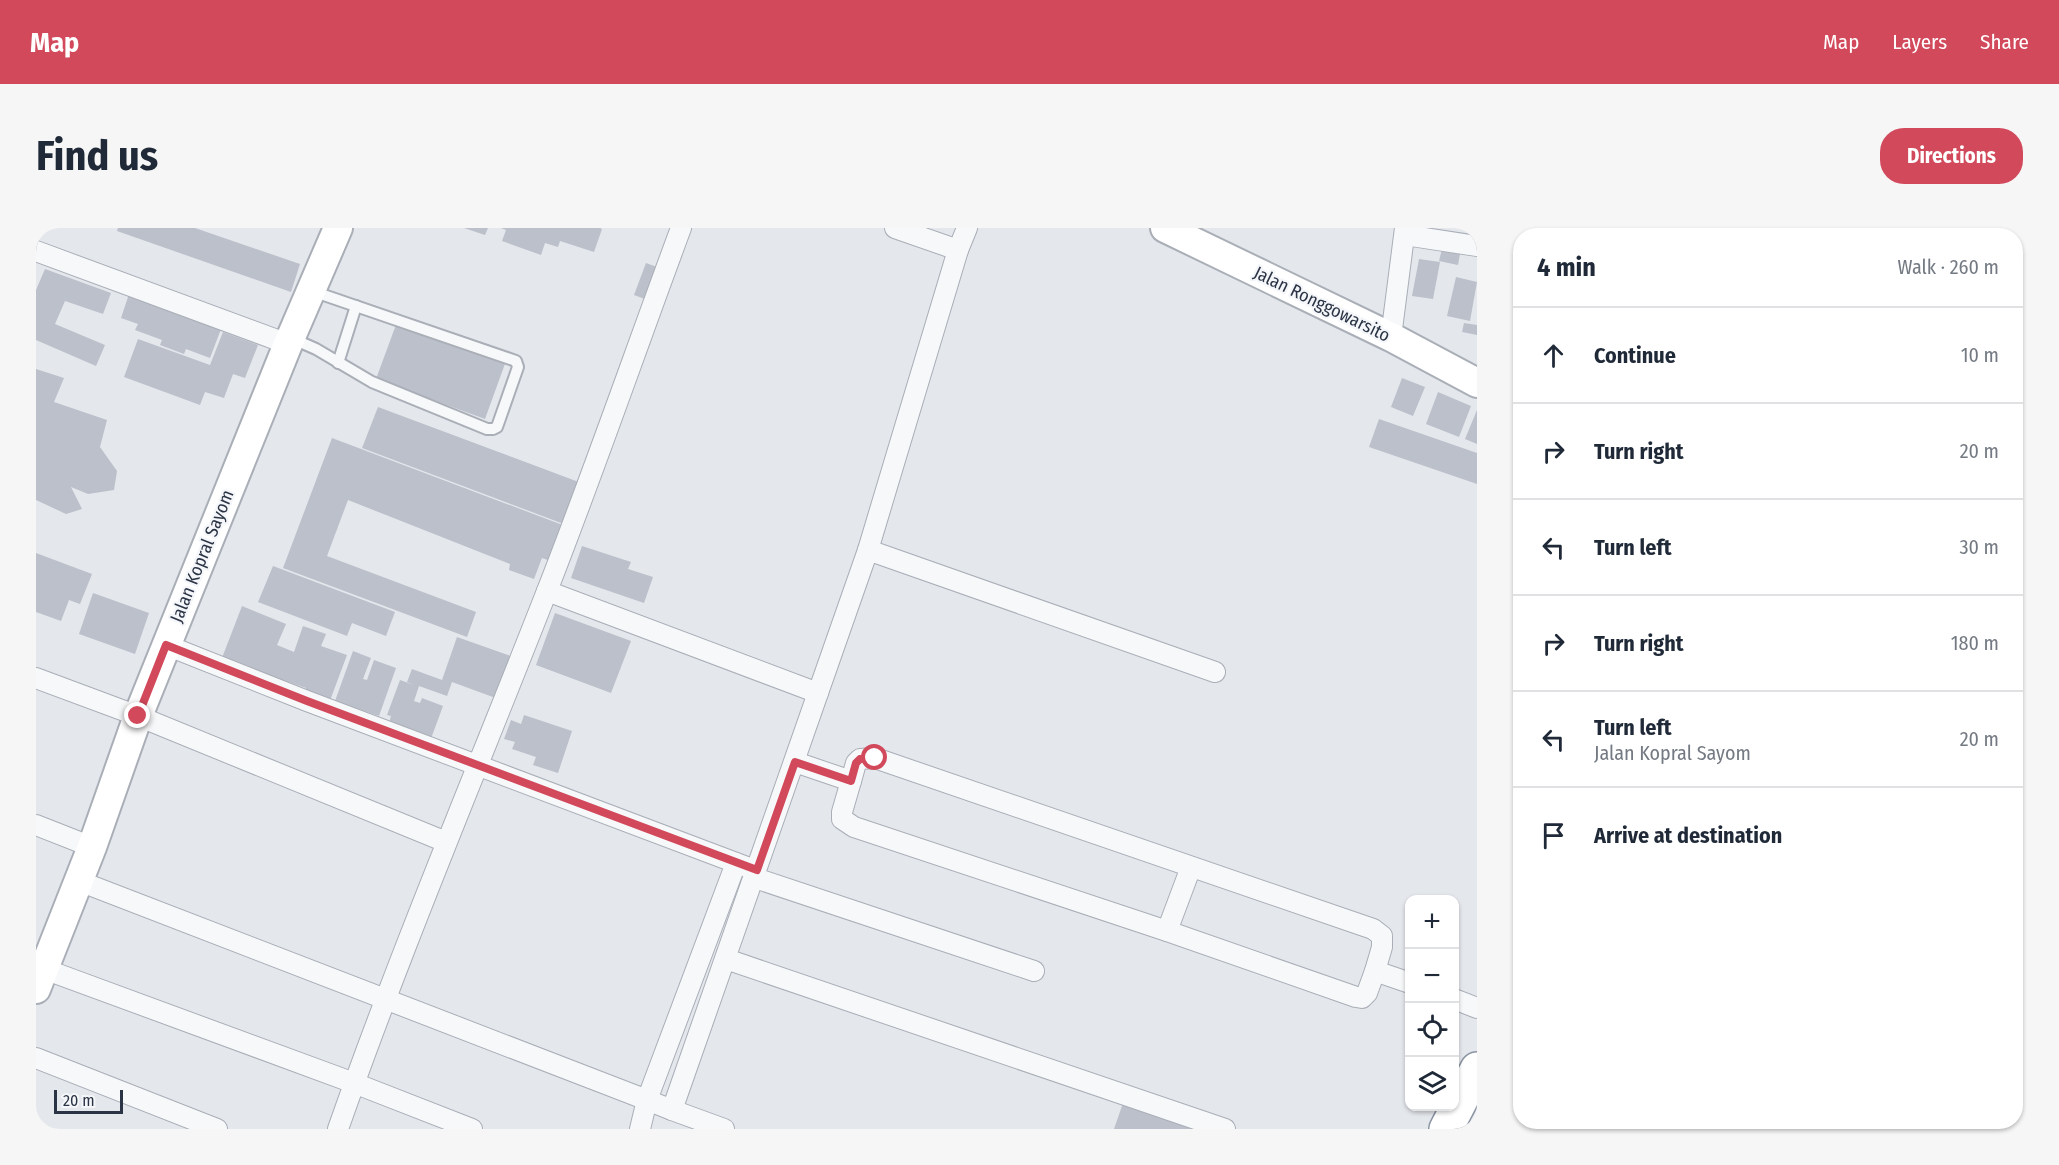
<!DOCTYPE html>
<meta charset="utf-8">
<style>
body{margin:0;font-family:"Fira Sans Condensed",sans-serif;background:#f6f6f7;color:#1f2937}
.controls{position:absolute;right:18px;bottom:18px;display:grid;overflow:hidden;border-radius:12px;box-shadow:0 2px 4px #0004}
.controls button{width:54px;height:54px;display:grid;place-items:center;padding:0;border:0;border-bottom:2px solid #e0e1e3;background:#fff;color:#1f2937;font:30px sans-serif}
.scale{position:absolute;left:18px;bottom:15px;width:69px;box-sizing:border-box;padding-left:6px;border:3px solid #2b3445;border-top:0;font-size:16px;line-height:21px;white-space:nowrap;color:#2b3445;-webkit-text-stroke:4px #f4f6f9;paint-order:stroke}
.stop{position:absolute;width:18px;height:18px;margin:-14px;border:4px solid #d1495b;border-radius:50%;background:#fff}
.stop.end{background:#d1495b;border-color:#fff;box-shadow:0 2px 6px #0008}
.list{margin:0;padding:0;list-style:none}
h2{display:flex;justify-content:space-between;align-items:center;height:78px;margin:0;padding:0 24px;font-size:26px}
h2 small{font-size:20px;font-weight:400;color:#747a83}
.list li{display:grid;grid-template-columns:39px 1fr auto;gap:18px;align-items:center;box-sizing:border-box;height:96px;padding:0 24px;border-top:2px solid #e0e1e3}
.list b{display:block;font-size:22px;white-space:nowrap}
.list p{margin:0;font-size:20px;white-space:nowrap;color:#747a83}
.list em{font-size:20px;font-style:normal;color:#747a83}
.icon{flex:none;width:33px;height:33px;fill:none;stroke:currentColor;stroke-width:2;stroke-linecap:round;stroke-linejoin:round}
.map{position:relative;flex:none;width:1441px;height:901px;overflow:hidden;border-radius:24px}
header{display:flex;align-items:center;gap:36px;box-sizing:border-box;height:84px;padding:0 30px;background:#d1495b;color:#fff}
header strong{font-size:28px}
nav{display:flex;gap:33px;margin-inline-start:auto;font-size:21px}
.intro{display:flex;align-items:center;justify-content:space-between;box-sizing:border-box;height:144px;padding:0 36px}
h1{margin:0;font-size:42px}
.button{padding:15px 27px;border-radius:24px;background:#d1495b;color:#fff;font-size:21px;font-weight:700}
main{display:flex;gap:36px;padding:0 36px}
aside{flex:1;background:#fff;border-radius:24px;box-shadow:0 2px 4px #0004}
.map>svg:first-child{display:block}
.building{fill:#bbc0ca}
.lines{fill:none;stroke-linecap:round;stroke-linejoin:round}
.lane-casing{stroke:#a9aeb7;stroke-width:14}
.street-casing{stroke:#a9aeb7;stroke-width:22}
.secondary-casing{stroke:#a9aeb7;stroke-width:32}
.highway-casing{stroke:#8b94a3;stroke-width:36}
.lane{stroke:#f7f8fa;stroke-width:10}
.street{stroke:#f7f8fa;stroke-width:20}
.secondary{stroke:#fff;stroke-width:28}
.highway{stroke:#fff;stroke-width:33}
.route{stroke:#d1495b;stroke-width:8}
.labels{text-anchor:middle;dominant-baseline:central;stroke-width:4.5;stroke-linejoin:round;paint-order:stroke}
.street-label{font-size:18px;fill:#2b3445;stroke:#f4f6f9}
</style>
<header>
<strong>Map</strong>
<nav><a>Map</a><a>Layers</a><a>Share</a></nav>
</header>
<div class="intro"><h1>Find us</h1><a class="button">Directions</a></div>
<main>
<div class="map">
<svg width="1441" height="901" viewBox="0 0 1441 901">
<rect width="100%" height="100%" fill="#e4e7ec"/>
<g class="building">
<path d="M82,0H159L264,36L255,64L81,3Z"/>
<path d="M428,0H452L449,7Z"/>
<path d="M465,0H564L566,1L558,24L524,13L522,19L509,15L505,27L466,13L470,2Z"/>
<path d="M1406,21L1424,26L1422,37L1403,33Z"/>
<path d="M1383,31L1404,34L1397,71L1376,68Z"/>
<path d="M610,35L629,42L617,74L598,67Z"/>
<path d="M9,41L75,65L67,86L29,73L19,96L69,117L60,138L0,112V62Z"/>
<path d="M1420,49L1441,54L1434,93L1411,88Z"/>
<path d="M93,66L185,101L174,130L150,121L148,126L124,117L126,112L99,102L102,96L85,90Z"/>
<path d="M361,94L470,133L449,191L340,151Z"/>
<path d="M1428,95L1441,97V107L1426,104Z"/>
<path d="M187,104L222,117L209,150L197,146L188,170L169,164L164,177L88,149L102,111L174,137Z"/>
<path d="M0,141L28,150L18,174L71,192L64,219L81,243L78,262L52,266L35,259L46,281L30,286L0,272Z"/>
<path d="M1366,150L1389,159L1377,188L1355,179Z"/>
<path d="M1402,164L1435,178L1423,209L1390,196Z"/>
<path d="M342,179L548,256L533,298L326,220Z"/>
<path d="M1441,182V216L1429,211Z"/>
<path d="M1343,191L1441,225V256L1333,219Z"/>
<path d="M296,210L532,299L520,335L506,330L498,351L473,342L474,336L312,272L291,328L440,384L431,409L247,340Z"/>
<path d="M546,318L595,334L592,341L617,349L608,375L535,350Z"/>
<path d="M0,325L56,346L44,376L33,372L25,393L0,384Z"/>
<path d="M237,338L359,384L350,408L316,395L311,408L222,374Z"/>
<path d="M57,365L113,385L99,426L43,406Z"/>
<path d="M206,378L250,396L241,417L258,424L267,398L290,406L285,418L311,427L292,478L267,469L270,460L247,452L244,459L184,435Z"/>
<path d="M519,385L595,413L575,465L500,437Z"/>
<path d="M421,409L480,430L465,472L416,454L411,468L383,458L378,473L384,475L386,470L407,478L393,516L351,501L355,488L351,487L364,452L378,457L371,454L376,441L406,452Z"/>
<path d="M317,423L335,430L327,451L331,452L338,432L360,440L343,488L299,473Z"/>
<path d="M488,487L536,503L522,545L497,537L500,529L476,521L479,514L468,511L475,492L485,496Z"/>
<path d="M1087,875L1163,901H1078Z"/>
</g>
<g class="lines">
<defs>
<g id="lane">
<path d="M255,110L280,121L336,154L451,201H457L461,199L482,139L480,133L276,63"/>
<path d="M302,135L320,78"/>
</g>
<g id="street">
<path d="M1369,7L1441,18"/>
<path d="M922,22L931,0"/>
<path d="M0,23L252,116"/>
<path d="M1355,109L1369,0"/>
<path d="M832,322L1179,444"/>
<path d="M511,363L782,465"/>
<path d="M130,417L271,473L711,639"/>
<path d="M0,450L102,488L410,614"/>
<path d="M759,534L815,553L820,535L824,531L839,530L1337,701L1346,708V719L1339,743L1374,755"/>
<path d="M815,553L806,584V591L818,599L1131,703L1320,769L1326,770L1331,765L1339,743"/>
<path d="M0,597L56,619"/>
<path d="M719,650L998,743"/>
<path d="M43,653L611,872L700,635"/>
<path d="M1131,703L1155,639"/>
<path d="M690,731L1189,901"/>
<path d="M0,738L318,855L436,901"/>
<path d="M1418,771L1441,780"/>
<path d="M0,830L181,901"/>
<path d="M636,882L688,901"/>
<path d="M302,901C366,719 441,542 511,363C558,243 600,121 645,0"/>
<path d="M604,901L611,872L636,882L832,322L922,22L859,0"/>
</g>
<g id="secondary">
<path d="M1129,0L1355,109L1441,155"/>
<path d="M0,761L56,619L102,488L252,116L302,0"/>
</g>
<path id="highway" d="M1410,901L1441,841"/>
</defs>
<use href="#lane" class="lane-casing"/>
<use href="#street" class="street-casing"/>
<use href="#secondary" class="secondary-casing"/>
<use href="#highway" class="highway-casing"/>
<use href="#lane" class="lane"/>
<use href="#street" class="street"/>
<use href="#secondary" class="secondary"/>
<use href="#highway" class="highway"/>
</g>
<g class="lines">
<path class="route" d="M102,488L130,417L271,473L721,642L759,534L815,553L820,535L824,531L839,530"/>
</g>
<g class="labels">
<g class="street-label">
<text transform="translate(1286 76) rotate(26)">Jalan Ronggowarsito</text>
<text transform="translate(166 328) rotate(-68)">Jalan Kopral Sayom</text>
</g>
</g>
</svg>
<div class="controls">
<button>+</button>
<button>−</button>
<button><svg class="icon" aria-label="locate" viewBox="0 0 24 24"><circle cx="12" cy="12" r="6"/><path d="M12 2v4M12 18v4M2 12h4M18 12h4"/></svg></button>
<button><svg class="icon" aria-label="layers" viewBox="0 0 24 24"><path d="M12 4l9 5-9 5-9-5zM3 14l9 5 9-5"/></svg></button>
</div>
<div class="scale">20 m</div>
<div class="stop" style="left:839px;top:530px"></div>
<div class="stop end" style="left:102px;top:488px"></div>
</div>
<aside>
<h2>4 min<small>Walk · 260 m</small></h2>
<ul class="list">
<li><svg class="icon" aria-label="ahead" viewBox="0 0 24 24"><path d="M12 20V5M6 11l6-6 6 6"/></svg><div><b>Continue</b></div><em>10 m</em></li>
<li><svg class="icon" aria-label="right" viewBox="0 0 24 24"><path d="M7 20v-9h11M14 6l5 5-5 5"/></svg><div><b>Turn right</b></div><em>20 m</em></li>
<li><svg class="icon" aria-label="left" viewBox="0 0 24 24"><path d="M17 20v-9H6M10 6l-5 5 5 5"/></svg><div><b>Turn left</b></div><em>30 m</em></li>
<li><svg class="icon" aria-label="right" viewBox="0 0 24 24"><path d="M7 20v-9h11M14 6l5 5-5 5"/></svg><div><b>Turn right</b></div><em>180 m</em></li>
<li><svg class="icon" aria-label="left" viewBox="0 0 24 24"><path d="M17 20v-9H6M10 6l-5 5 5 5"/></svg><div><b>Turn left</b><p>Jalan Kopral Sayom</p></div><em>20 m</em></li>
<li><svg class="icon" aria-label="arrive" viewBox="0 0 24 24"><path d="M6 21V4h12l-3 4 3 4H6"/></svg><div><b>Arrive at destination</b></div></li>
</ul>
</aside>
</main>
